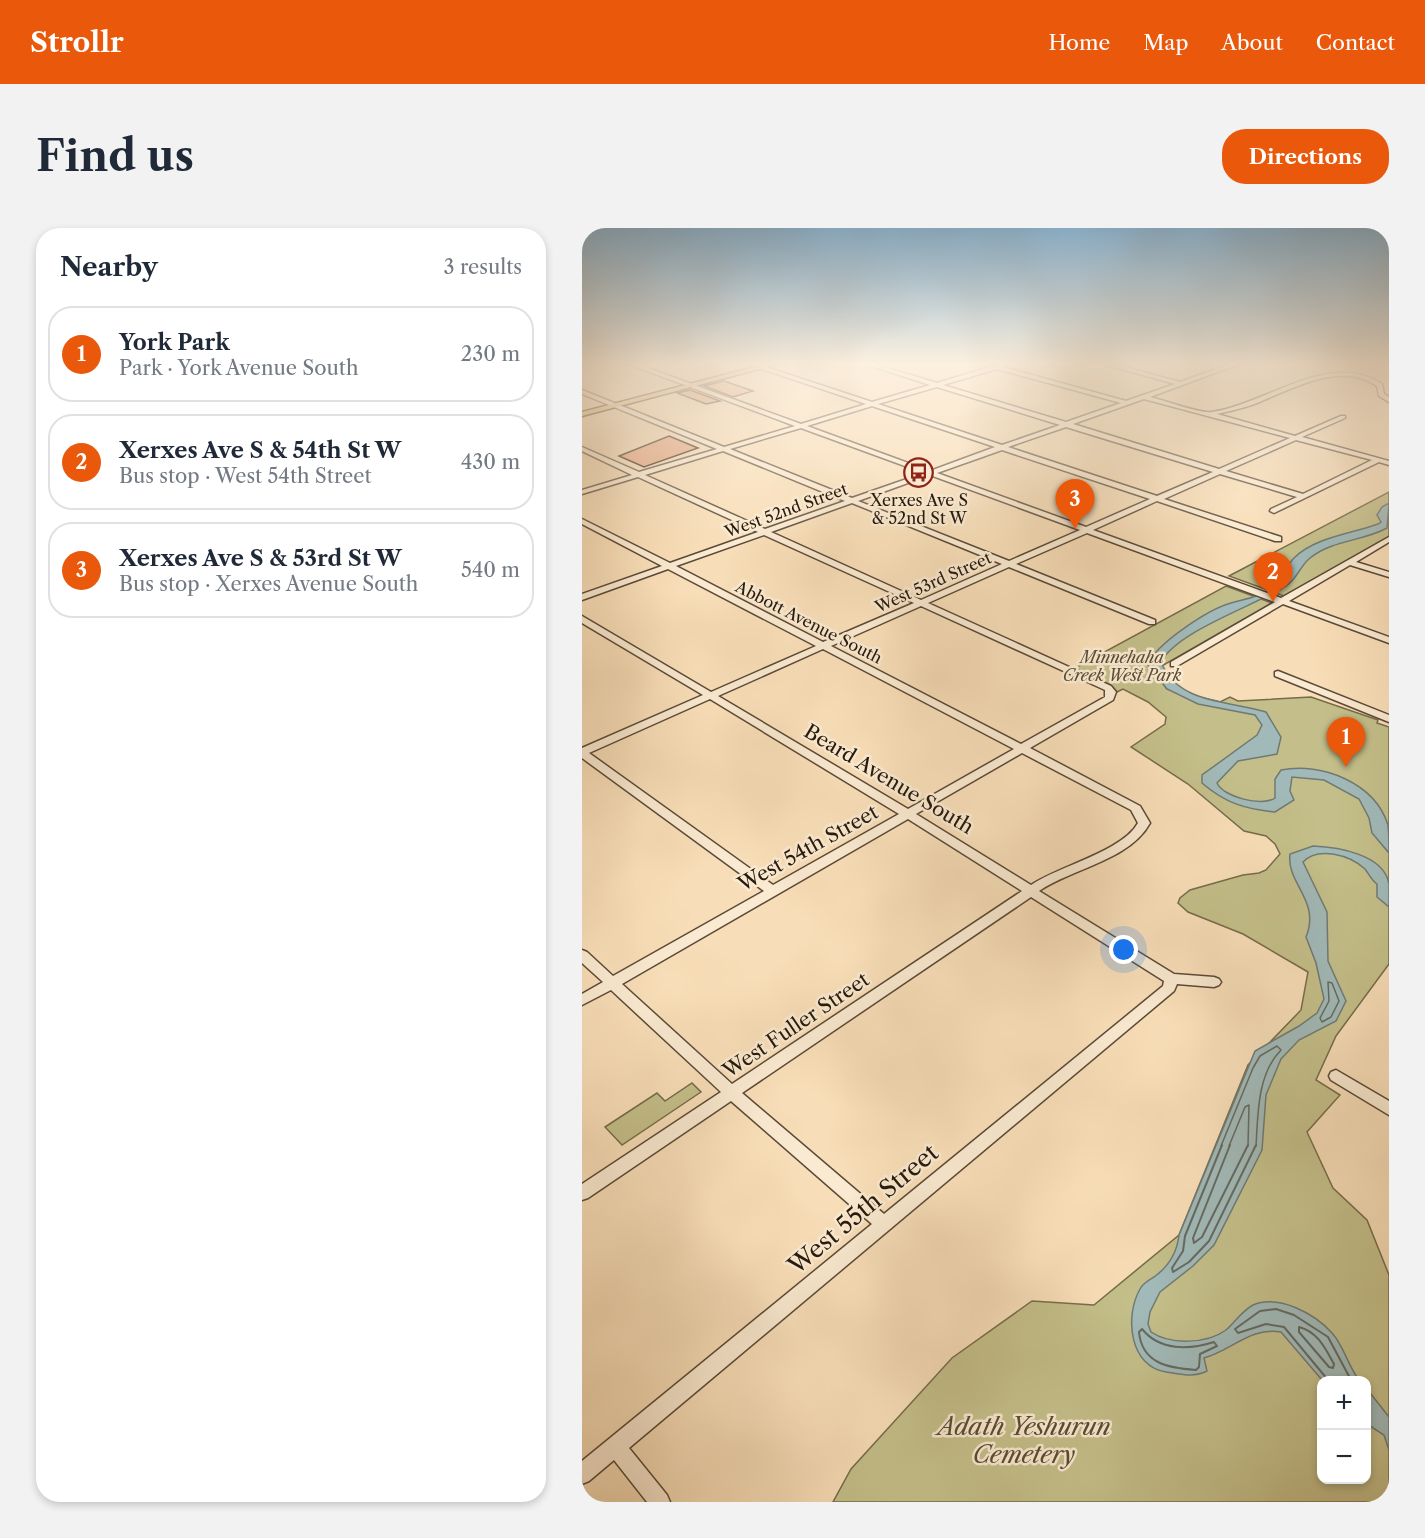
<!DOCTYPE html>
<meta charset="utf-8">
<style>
body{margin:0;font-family:"Libre Caslon Text",serif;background:#f2f2f3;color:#1f2937}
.controls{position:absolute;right:18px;bottom:18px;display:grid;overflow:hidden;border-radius:12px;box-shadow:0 3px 9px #0003}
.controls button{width:54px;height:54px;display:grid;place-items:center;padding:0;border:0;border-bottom:2px solid #e0e1e3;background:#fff;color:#1f2937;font:30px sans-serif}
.you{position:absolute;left:542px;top:722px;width:21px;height:21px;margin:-15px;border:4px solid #fff;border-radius:50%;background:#1a73e8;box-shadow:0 0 0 9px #1a73e833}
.badge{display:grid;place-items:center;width:39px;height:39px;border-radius:50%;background:#ea580c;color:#fff;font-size:20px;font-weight:700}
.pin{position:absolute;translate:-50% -50px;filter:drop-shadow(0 2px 3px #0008)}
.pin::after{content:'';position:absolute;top:32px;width:21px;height:18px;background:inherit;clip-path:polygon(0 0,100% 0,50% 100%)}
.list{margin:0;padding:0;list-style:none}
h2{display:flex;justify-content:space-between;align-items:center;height:78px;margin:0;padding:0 24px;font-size:26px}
h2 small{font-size:20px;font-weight:400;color:#747a83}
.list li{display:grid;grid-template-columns:39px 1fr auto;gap:18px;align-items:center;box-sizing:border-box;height:96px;margin:0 12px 12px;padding:0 12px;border:2px solid #e0e1e3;border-radius:24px}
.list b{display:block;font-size:22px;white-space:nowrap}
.list p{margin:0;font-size:20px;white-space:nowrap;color:#747a83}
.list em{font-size:20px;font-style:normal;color:#747a83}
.map{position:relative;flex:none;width:807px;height:1274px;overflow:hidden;border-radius:24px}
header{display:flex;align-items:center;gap:36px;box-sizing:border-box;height:84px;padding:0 30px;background:#ea580c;color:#fff}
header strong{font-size:28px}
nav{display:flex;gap:33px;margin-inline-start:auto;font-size:21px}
.intro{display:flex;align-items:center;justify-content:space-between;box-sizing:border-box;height:144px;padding:0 36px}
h1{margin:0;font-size:42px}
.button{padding:15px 27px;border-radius:24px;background:#ea580c;color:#fff;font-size:21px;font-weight:700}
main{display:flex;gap:36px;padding:0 36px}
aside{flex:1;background:#fff;border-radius:24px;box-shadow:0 3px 9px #0003}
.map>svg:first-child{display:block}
.green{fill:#c4bf8a;stroke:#766c4b;stroke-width:1.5;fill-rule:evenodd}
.water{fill:#a1bab9;stroke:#707a74;stroke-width:1.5}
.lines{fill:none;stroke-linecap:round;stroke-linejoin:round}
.shore-far1{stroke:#646a62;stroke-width:1.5}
.shore{stroke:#646a62;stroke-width:2}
.building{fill:#e9a680;stroke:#27190c;stroke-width:1.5}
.minor-casing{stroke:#5b4a37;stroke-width:3}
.major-casing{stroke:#27190c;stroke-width:3}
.minor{fill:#faead1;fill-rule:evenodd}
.major{fill:#ecbf7c;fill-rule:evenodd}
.labels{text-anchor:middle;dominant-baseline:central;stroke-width:5;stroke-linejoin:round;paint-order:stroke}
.far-poi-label{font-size:16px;fill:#27190c;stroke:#faead1}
.far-street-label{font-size:16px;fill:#27190c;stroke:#faead1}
.far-park-label{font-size:16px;font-style:italic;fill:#564b32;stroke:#faead1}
.street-label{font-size:20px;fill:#27190c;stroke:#faead1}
.near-street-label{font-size:24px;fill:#27190c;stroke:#faead1}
.near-park-label{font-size:24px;font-style:italic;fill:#564b32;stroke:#faead1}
</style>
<header>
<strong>Strollr</strong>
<nav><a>Home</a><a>Map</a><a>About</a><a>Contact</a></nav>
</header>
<div class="intro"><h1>Find us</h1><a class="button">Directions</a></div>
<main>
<aside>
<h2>Nearby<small>3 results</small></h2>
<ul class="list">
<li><span class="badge">1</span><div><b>York Park</b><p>Park · York Avenue South</p></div><em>230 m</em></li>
<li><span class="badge">2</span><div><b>Xerxes Ave S &amp; 54th St W</b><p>Bus stop · West 54th Street</p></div><em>430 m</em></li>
<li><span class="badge">3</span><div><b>Xerxes Ave S &amp; 53rd St W</b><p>Bus stop · Xerxes Avenue South</p></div><em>540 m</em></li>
</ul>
</aside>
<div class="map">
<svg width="807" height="1274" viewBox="0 0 807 1274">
<rect width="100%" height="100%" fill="#f8deb8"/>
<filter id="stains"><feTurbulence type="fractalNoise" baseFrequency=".00333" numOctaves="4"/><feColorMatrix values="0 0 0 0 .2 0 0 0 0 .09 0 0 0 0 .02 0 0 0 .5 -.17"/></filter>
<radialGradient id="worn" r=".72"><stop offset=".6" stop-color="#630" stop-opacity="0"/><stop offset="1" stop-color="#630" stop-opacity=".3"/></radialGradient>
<g class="green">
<path d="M807,264V309L702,368L647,348Z"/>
<path d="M644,358L690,375L571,443L585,461L638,474L648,469L656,473L729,469L796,492L795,495L807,499V736L754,808L734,852L758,867L725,904L751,960L785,992L807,1047V1274H251L269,1241L370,1130L450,1073L512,1077L597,1007L666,837L719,782L726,744L661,706L606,684L596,675L598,670L608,662L661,647L677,645L684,642L698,626L693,616L684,608L662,603L606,556L549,519L583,496L584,489L566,474L541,461L535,464L529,457L493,440ZM740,1152H784V1252H740Z"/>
<path d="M110,855L119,864L40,917L23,899L75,865L83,873Z"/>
</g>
<g class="water">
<path d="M807,275L805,300C782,313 750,312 728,330C718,338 715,351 704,358C672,378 595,403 579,434C597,477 646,472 684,484L699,509L695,526L656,533L635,555C641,569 680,579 693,570V551L699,542C740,534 793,555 806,597C807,606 807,617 807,625L790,605L787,590L777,571L742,552L710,549L708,563L712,572L693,584C663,581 643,575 620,555V547L675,507L680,497L673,487L616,476L585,461L566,437C573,416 627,381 649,375C663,371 674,370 687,362C701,354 701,341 712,330C733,309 769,306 796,296L799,294L795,287L800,279Z"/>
<path d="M731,618C755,619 802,626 807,656C807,663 807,672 807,679L795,669V656C789,652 787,646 783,641C768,627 736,618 721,634L745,684L746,733L764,773L754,793L717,812L699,831L684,867L680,922L632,1017L611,1038L578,1064L568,1084L566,1096L569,1104C588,1117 625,1116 644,1102C653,1094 661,1082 671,1077C697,1066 733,1086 750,1105C762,1118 766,1138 777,1152H740L699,1104C667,1099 651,1122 622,1130L625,1143C611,1150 599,1146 584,1144C548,1139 542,1089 558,1061C560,1056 567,1052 572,1049C586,1039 595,1025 597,1007L673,823L717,798L735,785L742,771L734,735L724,709C739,672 704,656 708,626Z"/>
<path d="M785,1161L807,1189V1222L802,1207L785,1196Z"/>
</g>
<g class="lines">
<g class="shore-far1">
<path d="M746,754L750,755L757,773L749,789L740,794L738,790L747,773Z"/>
<path d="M639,918L671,840L678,828L695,818L699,822C675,846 676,887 674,918"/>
<path d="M647,918L663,879L667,877L666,918"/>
</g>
<g class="shore">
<path d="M640,917L603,1008L601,1023L590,1040L591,1044L607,1034L627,1013L674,917"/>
<path d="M648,917L611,1010L612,1015L620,1009L666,917"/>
<path d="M717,1099C736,1104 743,1120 752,1136L751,1140L747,1139L717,1104Z"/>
<path d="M560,1101C578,1123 607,1122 632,1114L635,1118L618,1126L617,1139L614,1142C587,1140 560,1136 557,1104Z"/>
<path d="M746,1152L702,1099L684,1096L656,1105L653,1101L678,1083L694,1081L712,1087L746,1109L769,1152"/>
</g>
</g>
<g class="building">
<path d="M142,153L171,163L151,169L122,158Z"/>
<path d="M108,162L138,173L124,176L95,165Z"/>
<path d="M87,208L116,220L62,239L37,228Z"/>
</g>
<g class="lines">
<defs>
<g id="minor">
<path d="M46,136H55L219,196L284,176L165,136H175L290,174L348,157L283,136H293L355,155L417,136H427L421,139L544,173L593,156L521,136H532L598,154L648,136H657L568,169C582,172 618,186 630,184C684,176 748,122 800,156L802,166L807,169V174L797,168L795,158C758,133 712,160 675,175C662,180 648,183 635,186L713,208L759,188H763V190L720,209L807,233V237L797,234L692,285L688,283L689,281L715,269L638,246L582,271L699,309V313H693L575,273L511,302L699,370L807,309V314L774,334L807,344V349L768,337L707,373L807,409V415L701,376L595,438H589V434L693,374L505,305L434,336L573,392V396H567L427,339L346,375L529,458L534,464L531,472L448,520L558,578L568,595C548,632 491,640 457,663L592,746L632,749L637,751L639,754L637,757L632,759L595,756L592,763L47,1220L85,1267L88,1274H65L32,1232L7,1253L0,1256V1233L290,996L149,873L6,970L0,972V956L139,864L29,762L0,777V766L21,754L0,735V722L5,724L31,748L182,663L0,530V520L121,467L0,395V388L129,464L234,418L86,341L0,372V366L80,338L0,296V291L88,335L176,304L56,249L0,266V262L50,247L0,223V219L57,244L135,221L0,166V162L142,219L213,198ZM415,141L539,175L484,194L361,157ZM355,159L478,197L420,217L296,176ZM562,171L708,210L637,241L491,196ZM290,178L413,219L348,243L225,198ZM484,199L631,244L575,268L426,219ZM219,200L342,245L270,270L148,221ZM714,212L790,232L721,266L644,243ZM420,222L568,271L504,299L355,245ZM141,223L263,273L183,301L63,247ZM348,247L498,302L427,333L276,273ZM270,275L420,336L339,372L189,304ZM182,307L332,375L241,414L94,338ZM339,378L523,462V469L439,516L249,418ZM241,421L432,521L326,581L136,468ZM128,471L317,586L191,657L7,525ZM440,525L549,582L556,595C541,623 477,638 449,657L334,586ZM326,591L440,663L150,856L40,756ZM449,669L582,753L581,758L302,986L160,865Z"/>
<path d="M696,443L807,487V494L693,448V444Z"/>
<path d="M754,842L807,873V887L749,852L747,848L749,844Z"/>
</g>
<path id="major" d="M184,136H196L0,188V184Z"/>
</defs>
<use href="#minor" class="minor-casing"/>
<use href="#major" class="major-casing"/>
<use href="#minor" class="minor"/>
<use href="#major" class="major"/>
</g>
<linearGradient id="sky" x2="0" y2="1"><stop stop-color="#8bb6d5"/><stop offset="0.43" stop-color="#fcf0df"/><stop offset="1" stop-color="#fcf0df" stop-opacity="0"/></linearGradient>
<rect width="807" height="315" fill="url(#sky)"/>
<defs>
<symbol id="bus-ring" viewBox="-11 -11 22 22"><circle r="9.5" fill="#faead1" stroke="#8f2418" stroke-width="1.5"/><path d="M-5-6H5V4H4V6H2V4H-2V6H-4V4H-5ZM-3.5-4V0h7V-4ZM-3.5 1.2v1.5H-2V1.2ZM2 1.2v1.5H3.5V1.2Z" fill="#8f2418"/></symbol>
</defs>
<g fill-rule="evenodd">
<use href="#bus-ring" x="320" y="228" width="33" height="33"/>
</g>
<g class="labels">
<g class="far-poi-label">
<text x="337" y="272">Xerxes Ave S<tspan x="337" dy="18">&amp; 52nd St W</tspan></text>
</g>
<g class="far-street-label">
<text transform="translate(204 282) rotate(-20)">West 52nd Street</text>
<text transform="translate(351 354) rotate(-24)">West 53rd Street</text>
<text transform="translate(227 394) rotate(27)">Abbott Avenue South</text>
</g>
<g class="far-park-label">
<text x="540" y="429">Minnehaha<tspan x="540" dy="18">Creek West Park</tspan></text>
</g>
<g class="street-label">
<text transform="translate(307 551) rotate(31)">Beard Avenue South</text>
<text transform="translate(226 620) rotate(-29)">West 54th Street</text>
<text transform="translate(214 797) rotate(-34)">West Fuller Street</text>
</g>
<g class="near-street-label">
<text transform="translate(281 981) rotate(-40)">West 55th Street</text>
</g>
<g class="near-park-label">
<text x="442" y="1198">Adath Yeshurun<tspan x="442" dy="28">Cemetery</tspan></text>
</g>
</g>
<rect width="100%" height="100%" filter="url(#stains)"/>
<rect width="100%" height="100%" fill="url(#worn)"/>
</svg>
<div class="controls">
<button>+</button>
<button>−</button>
</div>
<div class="you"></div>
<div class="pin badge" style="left:764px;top:539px">1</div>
<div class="pin badge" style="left:691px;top:374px">2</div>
<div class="pin badge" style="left:493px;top:301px">3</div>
</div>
</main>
